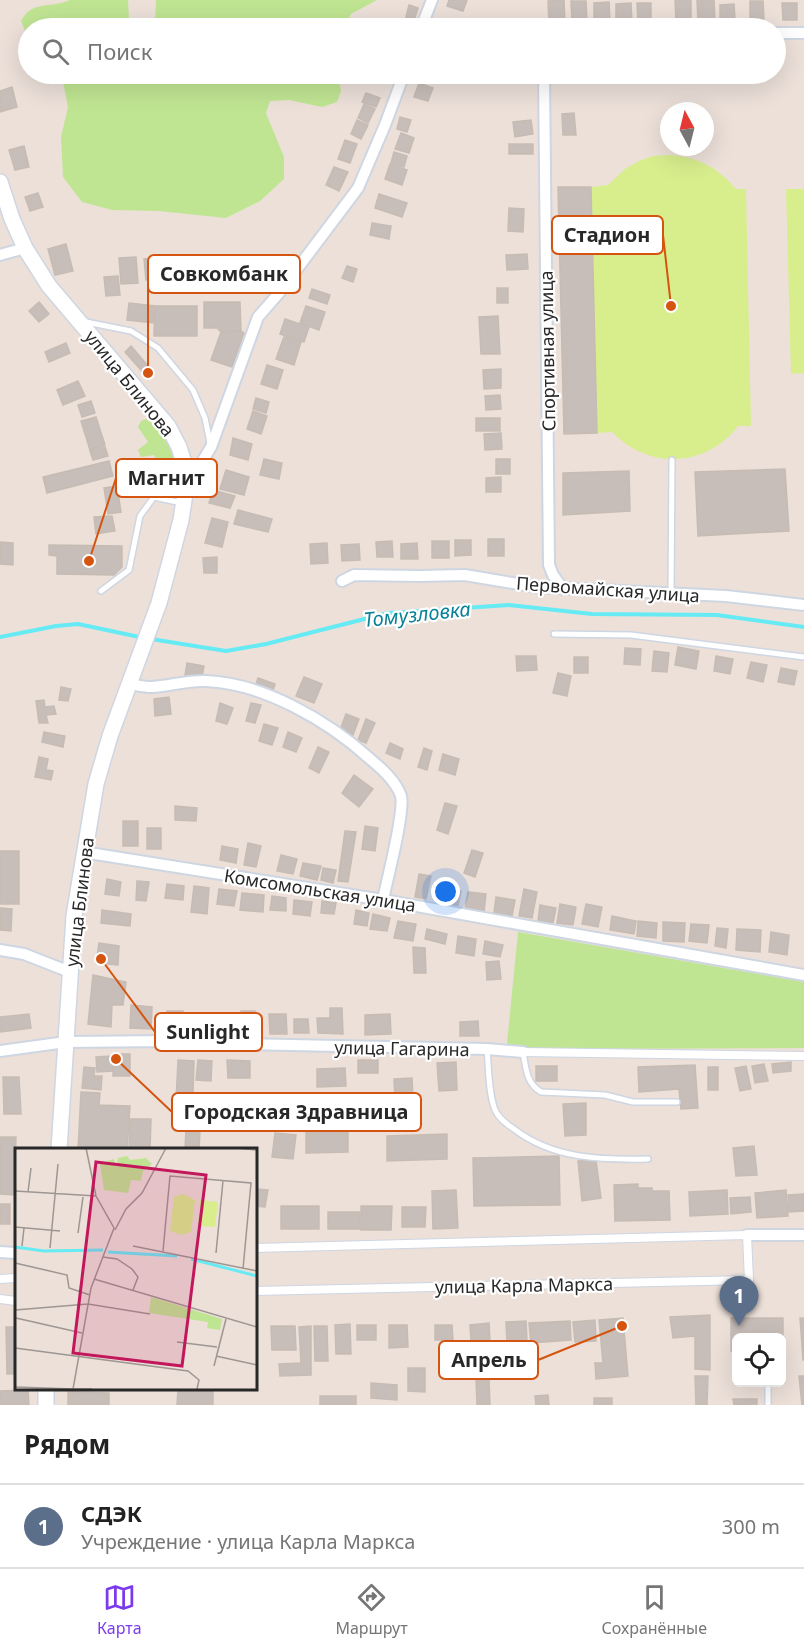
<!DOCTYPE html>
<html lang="ru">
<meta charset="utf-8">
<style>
body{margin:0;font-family:"Noto Sans",sans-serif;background:#f2f2f2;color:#222}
.controls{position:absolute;right:18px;bottom:18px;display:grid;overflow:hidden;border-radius:9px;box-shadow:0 6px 24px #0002}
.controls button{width:54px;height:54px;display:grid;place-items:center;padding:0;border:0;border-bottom:2px solid #e0e0e0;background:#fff;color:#222;font:30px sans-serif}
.compass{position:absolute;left:660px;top:102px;width:54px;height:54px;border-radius:50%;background:#fff;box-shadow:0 6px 24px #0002;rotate:353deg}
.you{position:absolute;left:446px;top:892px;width:21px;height:21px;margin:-15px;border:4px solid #fff;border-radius:50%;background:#1a73e8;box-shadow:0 0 0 9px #1a73e833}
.badge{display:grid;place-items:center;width:39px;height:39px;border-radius:50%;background:#7c3aed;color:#fff;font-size:20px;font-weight:700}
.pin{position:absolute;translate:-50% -50px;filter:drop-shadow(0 2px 3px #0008)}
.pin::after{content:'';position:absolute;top:32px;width:21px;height:18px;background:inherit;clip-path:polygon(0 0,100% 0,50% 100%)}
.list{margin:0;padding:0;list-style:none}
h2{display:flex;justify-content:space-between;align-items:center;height:78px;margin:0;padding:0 24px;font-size:26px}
h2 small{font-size:20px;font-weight:400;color:#767676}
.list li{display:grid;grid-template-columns:39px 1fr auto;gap:18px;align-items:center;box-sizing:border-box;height:84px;padding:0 24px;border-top:2px solid #e0e0e0}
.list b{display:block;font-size:22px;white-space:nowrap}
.list p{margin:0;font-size:20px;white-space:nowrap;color:#767676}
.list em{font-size:20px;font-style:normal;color:#767676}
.icon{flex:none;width:33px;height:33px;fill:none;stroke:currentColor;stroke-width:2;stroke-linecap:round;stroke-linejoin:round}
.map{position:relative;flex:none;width:804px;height:1405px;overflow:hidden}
.search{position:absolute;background:#fff;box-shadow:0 6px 24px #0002;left:18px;right:18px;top:18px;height:66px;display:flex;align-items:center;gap:15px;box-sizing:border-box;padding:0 21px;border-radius:33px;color:#767676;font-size:22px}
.sheet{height:162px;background:#fff}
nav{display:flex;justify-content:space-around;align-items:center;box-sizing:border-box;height:84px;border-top:2px solid #e0e0e0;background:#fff;font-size:16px;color:#767676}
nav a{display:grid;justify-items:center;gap:3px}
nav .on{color:#7c3aed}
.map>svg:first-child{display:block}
.green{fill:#bfe592}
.pitch{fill:#d8ee8d}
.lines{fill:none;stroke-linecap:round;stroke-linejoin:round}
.stream{stroke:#66ebf4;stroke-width:4}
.building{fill:#c7bdb9;stroke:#c7bcb3;stroke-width:1.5}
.service-casing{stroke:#ced6e2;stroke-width:8}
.pedestrian-casing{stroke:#ced6e2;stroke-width:10}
.minor-casing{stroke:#ced6e2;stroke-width:14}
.secondary-casing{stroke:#ced6e2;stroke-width:18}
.service{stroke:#fff;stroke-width:5}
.pedestrian{stroke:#fff;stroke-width:8}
.minor{stroke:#fff;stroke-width:10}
.secondary{stroke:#fff;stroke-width:15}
.labels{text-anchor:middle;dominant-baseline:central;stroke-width:4.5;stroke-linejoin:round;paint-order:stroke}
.street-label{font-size:18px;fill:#282828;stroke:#fff}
.water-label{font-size:20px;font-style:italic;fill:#088297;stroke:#fff}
.inset-river{fill:none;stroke:#66ebf4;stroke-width:3}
.inset-road{fill:none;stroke:#9e9692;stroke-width:1.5}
.view{fill:#c2185b;fill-opacity:0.15;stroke:#c2185b;stroke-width:3}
.inset-edge{fill:none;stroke:#282828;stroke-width:3}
.leader{fill:none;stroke:#d5540f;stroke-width:2}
.callout-dot{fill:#d5540f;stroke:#fff;stroke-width:2}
.callout{fill:#fff;stroke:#d5540f;stroke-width:2}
.callout-label{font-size:20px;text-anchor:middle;font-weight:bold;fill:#282828}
</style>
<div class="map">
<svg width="804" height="1405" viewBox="0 0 804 1405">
<rect width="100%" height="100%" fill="#ece0d9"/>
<g class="green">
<path d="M70,0H128L129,20L138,28H28V38L21,21C32,0 48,9 70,0Z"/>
<path d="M156,0H377L351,14L344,28H151L155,23Z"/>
<path d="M56,74H338L341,91L337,102L322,107L289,100L270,101L266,113L284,157V179L260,201L226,218L159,211L112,210L82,202L63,177L61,137L68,107L63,82Z"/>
<path d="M146,419C158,423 178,458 177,471C176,474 173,477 172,479L166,481L165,480L154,455L141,457L138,450L148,442L138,427L141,421Z"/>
<path d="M518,932L804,982V1048L513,1049L507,1043Z"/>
</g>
<g class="pitch">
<path d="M669,155C698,157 717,167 736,189H746L751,426H738C706,468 648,470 612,432L597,433L591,187L608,185L625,169L639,161L653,156Z"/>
<path d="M786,189H804V373L791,374Z"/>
</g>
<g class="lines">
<g class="stream">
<path d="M0,637L56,626L78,624L144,638"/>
<path d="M151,639L226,651L266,644L388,613L509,605L592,614L717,615L804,627"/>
</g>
</g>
<g class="building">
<path d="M449,0H467L463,11L447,6Z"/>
<path d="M564,0L565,24H549L548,1Z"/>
<path d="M675,0H691V21L676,22Z"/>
<path d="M697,0H714L715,22H698Z"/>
<path d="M571,1H586L587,22H572Z"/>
<path d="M750,1H763L764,20H750Z"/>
<path d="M609,2L610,23H594V3Z"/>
<path d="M631,3L632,23H616V4Z"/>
<path d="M637,3H651V23H638Z"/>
<path d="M782,3H797V20H783Z"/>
<path d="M734,4L735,20L720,21V5Z"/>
<path d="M409,5L418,8L412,27L404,25Z"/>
<path d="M419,83L433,88L428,101L414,97Z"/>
<path d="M12,87L17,107L0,112V91Z"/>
<path d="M366,93L380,98L376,107L362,102Z"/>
<path d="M364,104L375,109L368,123L358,118Z"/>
<path d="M574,113L576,135H563L562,114Z"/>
<path d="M400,117L411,120L407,132L397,129Z"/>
<path d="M357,120L368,125L361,139L351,134Z"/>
<path d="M531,120L533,134L515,137L513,122Z"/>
<path d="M401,133L414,138L409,153L395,149Z"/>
<path d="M345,140L357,144L350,163L338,159Z"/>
<rect x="509" y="144" width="24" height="10"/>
<path d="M24,146L29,167L15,170L9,150Z"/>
<path d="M394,152L407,156L404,167L391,163Z"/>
<path d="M390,164L407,170L402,185L385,179Z"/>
<path d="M334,167L348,172L339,191L326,185Z"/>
<path d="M558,187H591L597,433L564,434Z"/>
<path d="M38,193L43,207L30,211L25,197Z"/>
<path d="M379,194L407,203L402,217L375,208Z"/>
<path d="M509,208L524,209L523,232L508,231Z"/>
<path d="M372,223L391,226L389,239L370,235Z"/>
<path d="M66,244L73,271L55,275L48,249Z"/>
<path d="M527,254L528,269L507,270L506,255Z"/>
<path d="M136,257L138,283L121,284L119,258Z"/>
<path d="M157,258L158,279L146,280L144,259Z"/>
<path d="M347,266L357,269L353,282L342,278Z"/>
<path d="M118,276L120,295L106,296L104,277Z"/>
<rect x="497" y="288" width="11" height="15"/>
<path d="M312,289L330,295L327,304L309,298Z"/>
<path d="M39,302L49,314L39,322L29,311Z"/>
<path d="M204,302H240L241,332H221L217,328H204Z"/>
<path d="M129,303L155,306L154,323L127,320Z"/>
<path d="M155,306H197V336H154Z"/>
<path d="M306,306L325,312L319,330L300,323Z"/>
<path d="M498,316L500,354H481L479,317Z"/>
<path d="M285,319L309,327L304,342L280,334Z"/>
<path d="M241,331L244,333L232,367L211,360L221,332Z"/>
<path d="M284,337L301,342L294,365L276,359Z"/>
<path d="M66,343L70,353L49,362L45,352Z"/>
<path d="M131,346L154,373L148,378L125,352Z"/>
<path d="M267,365L283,370L277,389L261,384Z"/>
<path d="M501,369V388L484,389L483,370Z"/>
<path d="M78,381L85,396L63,405L57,390Z"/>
<path d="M500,395L501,409L486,410L485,396Z"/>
<path d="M256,398L269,402L266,413L253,409Z"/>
<path d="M91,401L95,413L82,417L78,405Z"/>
<path d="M253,411L267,416L261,434L247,429Z"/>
<path d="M96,417L105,445L90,450L81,421Z"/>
<rect x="476" y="418" width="24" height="13"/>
<path d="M501,433L502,449L485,450L484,434Z"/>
<path d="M233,438L252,444L248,460L230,455Z"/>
<path d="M105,447L108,456L93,460L90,451Z"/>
<path d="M264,459L282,463L279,479L260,475Z"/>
<rect x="496" y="459" width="14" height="15"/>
<path d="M109,461L113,476L47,493L43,477Z"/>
<path d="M785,469L789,531L698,536L695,472Z"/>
<path d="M226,470L249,477L244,495L220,489Z"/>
<path d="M629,471L630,511L563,515V473Z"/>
<path d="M501,477V492H486V478Z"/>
<path d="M117,486L121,512L108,514L104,488Z"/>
<path d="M213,490L235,496L230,508L209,503Z"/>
<path d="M238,510L272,519L268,532L234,524Z"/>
<path d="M112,516L115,531L96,534L94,517Z"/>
<path d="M212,518L228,522L222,547L205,543Z"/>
<rect x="488" y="539" width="16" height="17"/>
<path d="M455,540H471V555L455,556Z"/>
<path d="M392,541L393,557H377L376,542Z"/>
<rect x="432" y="541" width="17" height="17"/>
<path d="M0,542L13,543V565L0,564Z"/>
<path d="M327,543L328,563L311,564L310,544Z"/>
<path d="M417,543L418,559H401V544Z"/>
<path d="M359,544L360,560L342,561L341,545Z"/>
<path d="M49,545L122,546V567L114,575L57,574V556L49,555Z"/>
<path d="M217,557V573H204L203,558Z"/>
<path d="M678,647L699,651L696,669L675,665Z"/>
<path d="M625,648L641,649L640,665L624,664Z"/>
<path d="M654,651L669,653L667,672L652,671Z"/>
<path d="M516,656H536L537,670L517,671Z"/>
<path d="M716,656L733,659L730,674L714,671Z"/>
<rect x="574" y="657" width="14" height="16"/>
<path d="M751,662L767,665L763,682L747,678Z"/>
<path d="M187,663L204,666L202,677L185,675Z"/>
<path d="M781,668L797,671L794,685L778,682Z"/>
<path d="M558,673L571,676L567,696L553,693Z"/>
<path d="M304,677L322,684L314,703L296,696Z"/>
<path d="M258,678L275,684L272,694L255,688Z"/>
<path d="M61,687L71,689L68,701L59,700Z"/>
<path d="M169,697L171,714L155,716L154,699Z"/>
<path d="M44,700L45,707L54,706L56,714L46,715L48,723H39L36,701Z"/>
<path d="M220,703L233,708L227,724L216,721Z"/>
<path d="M251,703L261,705L255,723L246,721Z"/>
<path d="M346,714L359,719L353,735L340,730Z"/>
<path d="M366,719L375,723L366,743L358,740Z"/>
<path d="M264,724L278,728L272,745L259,741Z"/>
<path d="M44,732L65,736L63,747L42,742Z"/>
<path d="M288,732L302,738L296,752L283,747Z"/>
<path d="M390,743L403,749L400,759L386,753Z"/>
<path d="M318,747L329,752L319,773L309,768Z"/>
<path d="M424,748L432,751L427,770L418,767Z"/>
<path d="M443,754L459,759L455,775L439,770Z"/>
<path d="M39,757L48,759L46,770L53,771L51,780L35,777Z"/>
<path d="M354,775L373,789L359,807L342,793Z"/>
<path d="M445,803L457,806L448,834L437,830Z"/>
<path d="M175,806L197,808L196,821L175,820Z"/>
<rect x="123" y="821" width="15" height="25"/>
<path d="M365,826L378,828L375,851L362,849Z"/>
<rect x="147" y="828" width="14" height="21"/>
<path d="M345,831L356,832L348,882L338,881Z"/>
<path d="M248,843L261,846L256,867L244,865Z"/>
<path d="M222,846L238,849L236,863L220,860Z"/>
<path d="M472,850L483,853L475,877L464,873Z"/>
<rect x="0" y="851" width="19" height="53"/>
<path d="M281,855L297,859L293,874L277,871Z"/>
<path d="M303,863L321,866L317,880L300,876Z"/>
<path d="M323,868L336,870L333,883L321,880Z"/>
<path d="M419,874L431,876L426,899L415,897Z"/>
<path d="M107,879L121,882L119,896L105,894Z"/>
<path d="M137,881L149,882L146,901L136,900Z"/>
<path d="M167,884L184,886L183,900L165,898Z"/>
<path d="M194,886L209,888L207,914L191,912Z"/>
<path d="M444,888L461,891L458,906L441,904Z"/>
<path d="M219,889L237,891L234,906L217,904Z"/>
<path d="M524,889L537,892L532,918L519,916Z"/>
<path d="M468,892L486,894L484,912L465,909Z"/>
<path d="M242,893L264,895L263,912L240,910Z"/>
<path d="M272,896L286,898V911L270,910Z"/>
<path d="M496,897L515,900L512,916L494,913Z"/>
<path d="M294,900L312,902L310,916L293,914Z"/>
<path d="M322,901L336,903L334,914L321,913Z"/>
<path d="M560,904L576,907L573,925L557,923Z"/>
<path d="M586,904L602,907L598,927L582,924Z"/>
<path d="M540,905L556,908L553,923L538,921Z"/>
<path d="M0,908L12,909L11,931L0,930Z"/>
<path d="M102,910L131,914L130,926L101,923Z"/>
<path d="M356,910L369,913L367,926L354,924Z"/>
<path d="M373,914L390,918L387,931L370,929Z"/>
<path d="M612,916L636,921L634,934L610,930Z"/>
<path d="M398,921L416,924L413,941L394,938Z"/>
<path d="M638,921L657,923L656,938L637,936Z"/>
<path d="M663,922L685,923L684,942L663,941Z"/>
<path d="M691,924L709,925L707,943L689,941Z"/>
<path d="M717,928L728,929L726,948L715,946Z"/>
<path d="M427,929L447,934L445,944L425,939Z"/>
<path d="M737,929L761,930L760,952L736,950Z"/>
<path d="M771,932L789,935L787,955L769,952Z"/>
<path d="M458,936L476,939L474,956L456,953Z"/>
<path d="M485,941L503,945L500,957L483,954Z"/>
<path d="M99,943L119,946L118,965L96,963Z"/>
<path d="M413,947L425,948L426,973H414Z"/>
<path d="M499,961L501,979L487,980L486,962Z"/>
<path d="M93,975L126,982L123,1005H112L111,1027L88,1024Z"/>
<path d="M131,1005L152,1007L151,1029L130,1028Z"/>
<path d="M330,1008H342L343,1034L318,1033L317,1018H330Z"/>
<path d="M167,1011H183L182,1032H167Z"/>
<path d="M241,1011H255L257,1034L247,1035L246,1020H242Z"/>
<path d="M29,1014L31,1028L0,1032V1017Z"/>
<path d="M269,1014H286L287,1034H270Z"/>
<path d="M390,1014L391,1034L365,1035V1015Z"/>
<path d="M294,1019H308L309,1033H294Z"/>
<path d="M478,1021L479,1036H460V1022Z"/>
<rect x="113" y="1054" width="17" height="22"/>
<path d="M112,1056L113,1071L97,1072L96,1057Z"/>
<path d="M178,1060L194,1061L192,1121H175Z"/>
<path d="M198,1060L212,1061L211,1081L196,1080Z"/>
<path d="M227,1060L250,1061V1078H228Z"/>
<rect x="358" y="1060" width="20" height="13"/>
<path d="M456,1062L457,1090L439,1091L437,1063Z"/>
<path d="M791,1062V1071L773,1073L772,1064Z"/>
<path d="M764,1064L768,1081L755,1083L752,1066Z"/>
<path d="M695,1065L698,1108L681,1109L679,1089L639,1092L638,1067Z"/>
<rect x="536" y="1066" width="21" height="15"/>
<path d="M746,1066L751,1089L740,1091L735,1068Z"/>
<path d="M84,1067L95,1068L94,1076H102L101,1090L82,1088Z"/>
<rect x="708" y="1067" width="10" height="23"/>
<path d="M345,1068L346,1086L317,1087V1069Z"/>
<path d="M3,1077H19L21,1114H4Z"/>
<path d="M412,1078L413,1099L395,1100L394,1079Z"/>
<path d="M81,1092L100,1093L99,1105L130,1106L127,1150H78Z"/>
<path d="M586,1103V1135L565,1136L563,1104Z"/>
<path d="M130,1119H151L150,1150H129Z"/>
<path d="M186,1129L200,1130L199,1150H185Z"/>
<path d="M348,1130V1152L306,1153V1131Z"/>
<path d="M275,1133L296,1135L293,1159L272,1157Z"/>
<path d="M447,1134V1159L387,1161V1136Z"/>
<path d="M0,1137H16L14,1195L0,1194Z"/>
<path d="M754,1146L757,1175L736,1176L733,1148Z"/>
<path d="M559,1156L560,1205L474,1206L473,1158Z"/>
<path d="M596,1160L601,1198L582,1201L578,1161Z"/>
<path d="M638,1184V1188H652V1191H669L670,1220L615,1221L614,1185Z"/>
<path d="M256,1189L268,1190L265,1207L255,1206Z"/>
<path d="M456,1190L458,1228L433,1229L432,1191Z"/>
<path d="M727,1190L728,1214L690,1216L689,1192Z"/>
<path d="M786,1190L788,1216L757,1218L755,1193Z"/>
<path d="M804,1194V1211L789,1212L788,1195Z"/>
<path d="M750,1197L751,1212L731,1214L730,1198Z"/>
<rect x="0" y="1204" width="10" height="20"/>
<rect x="281" y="1206" width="38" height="23"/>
<path d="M361,1206H392L391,1230H361Z"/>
<path d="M402,1207H426L425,1227H402Z"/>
<rect x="328" y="1212" width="32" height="17"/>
<path d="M710,1315V1370L695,1369V1336L673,1338L670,1317Z"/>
<path d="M623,1318L628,1376L596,1379L595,1363H603L599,1320Z"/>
<path d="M731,1318H783V1351L782,1338H736V1351H731Z"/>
<path d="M800,1318H804V1360H803Z"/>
<path d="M595,1320L596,1341L575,1342L573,1322Z"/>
<path d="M526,1321L528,1363H508L506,1322Z"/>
<path d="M570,1321L571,1340L531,1343L529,1323Z"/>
<path d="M489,1323L490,1341H471L470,1325Z"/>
<path d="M350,1324L351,1354H336L335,1325Z"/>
<rect x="357" y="1325" width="19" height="15"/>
<path d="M389,1325H407L408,1347L389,1348Z"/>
<path d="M435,1325H452L453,1340H435Z"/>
<path d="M271,1326H295L296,1350H272Z"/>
<path d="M311,1326V1375L280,1376L279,1364L301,1363L299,1327Z"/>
<path d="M314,1326H327L328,1361H315Z"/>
<path d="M6,1327H16V1374H7Z"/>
<path d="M408,1368H425V1392L408,1391Z"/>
<path d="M695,1376H708L707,1405H696Z"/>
<path d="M799,1376H804V1405H802Z"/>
<path d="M476,1379H489L490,1405H477Z"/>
<path d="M371,1383L397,1385V1400L371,1398Z"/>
<path d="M28,1390L29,1405H0V1391Z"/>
<path d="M178,1390L213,1391V1405H177Z"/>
<path d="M68,1392L109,1393V1405H68Z"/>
<path d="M548,1395L549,1405H536L535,1396Z"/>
<rect x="320" y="1396" width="36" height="9"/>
<rect x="594" y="1398" width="18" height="7"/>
<path d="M733,1399H757V1405H734Z"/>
</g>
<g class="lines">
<defs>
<g id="service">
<path d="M86,322L131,331L158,348L193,390L205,418L210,443"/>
<path d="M101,591L129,570L140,516L154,497L182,503"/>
<path d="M671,593L672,460"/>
<path d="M554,634L631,635L804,657"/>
<path d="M487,1050C489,1069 488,1091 495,1110C499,1119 507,1124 514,1129C553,1159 601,1160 648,1159"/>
<path d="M523,1052C526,1068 526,1083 541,1092L605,1095L633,1102H677"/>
<path d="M768,1405V1382"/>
</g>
<g id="pedestrian">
<path d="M523,1052L804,1056"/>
<path d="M255,1248L747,1235L749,1280L255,1291"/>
<path d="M0,1279L16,1278"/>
<path d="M0,1299L16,1301"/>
</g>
<g id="minor">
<path d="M421,28L432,0"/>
<path d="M776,33H804"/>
<path d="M544,74L549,565L553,575L563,589"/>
<path d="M0,255L25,248"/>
<path d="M187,487L211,447L258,317L279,293L358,188L385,125L404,74"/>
<path d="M342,581L354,575L419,576L465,575L536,587L726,596L804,605"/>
<path d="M129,684C136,685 144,687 152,687C170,686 188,680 206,681C263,683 328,721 369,758C381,768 396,781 401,796C405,812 387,880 383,900"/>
<path d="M83,852L383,900L804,975"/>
<path d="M0,950L24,954L70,972"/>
<path d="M0,1051L66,1042L169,1041L240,1044L487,1049L523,1052"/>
<path d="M747,1235H804"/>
<path d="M0,1252L16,1253"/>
</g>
<g id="secondary">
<path d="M0,182L12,219L25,248L49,286L168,426L179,447L185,467L186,487L181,520L159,603L110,736L96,784L74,916L59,1150"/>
<path d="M46,1405V1388"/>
</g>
</defs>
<use href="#service" class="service-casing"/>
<use href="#pedestrian" class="pedestrian-casing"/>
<use href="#minor" class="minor-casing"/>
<use href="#secondary" class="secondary-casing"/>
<use href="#service" class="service"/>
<use href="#pedestrian" class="pedestrian"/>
<use href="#minor" class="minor"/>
<use href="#secondary" class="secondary"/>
</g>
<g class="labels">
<g class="street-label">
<text transform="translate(547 351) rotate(-91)">Спортивная улица</text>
<text transform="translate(130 383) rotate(51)">улица Блинова</text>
<text transform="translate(608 589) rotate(4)">Первомайская улица</text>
<text transform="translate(320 890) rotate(9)">Комсомольская улица</text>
<text transform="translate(79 902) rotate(-83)">улица Блинова</text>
<text transform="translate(402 1048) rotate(1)">улица Гагарина</text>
<text transform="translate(524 1285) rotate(-1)">улица Карла Маркса</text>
</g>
<g class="water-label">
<text transform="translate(417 614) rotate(-6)">Томузловка</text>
</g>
</g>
<g transform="translate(15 1148)">
<rect width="242" height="242" fill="#ece0d9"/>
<path d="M112,8L115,12L131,10L137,16L128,23L126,33L116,32L113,45L89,42L85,15L99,11L101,20L103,10ZM136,149L207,171L205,182L192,180L193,174L134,165Z" fill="#bfe592"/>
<path d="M168,46L180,52L176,84L166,87L155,83L159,49ZM185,52L203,54L200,79L183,78Z" fill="#d8ee8d"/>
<path class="inset-river" d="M0,99L29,103L88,102M93,104L162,108M176,111L242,128"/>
<path class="inset-road" d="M71,0L81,48L99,80L76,140L58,241H77M222,0L242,2M0,43L81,48M13,44L16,20M0,79L45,83M100,82L111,61L127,45L151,0M63,85L68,49M7,98L9,80M118,98L242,123M35,100L43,16M148,103L155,28L236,35L228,121M201,105L208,33M88,109L102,111L117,121L123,129L118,142M0,115L52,127L54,140L75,147M79,131L242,179M0,162L73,156L135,166M1,170L67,185M162,194L202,199M0,200L173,223L184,232L182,241M201,208L242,217M199,218L211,171M0,239L58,241"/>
<path class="view" d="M81,14L191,27L167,218L58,205Z"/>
<rect width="242" height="242" class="inset-edge"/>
</g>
<path class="leader" d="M671 306L663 235M148 373L148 274M89 561L116 478M101 959L155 1032M116 1059L172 1112M622 1326L538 1360"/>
<g class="callout-dot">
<circle cx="671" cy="306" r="6"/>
<circle cx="148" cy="373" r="6"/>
<circle cx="89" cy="561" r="6"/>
<circle cx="101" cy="959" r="6"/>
<circle cx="116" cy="1059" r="6"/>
<circle cx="622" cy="1326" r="6"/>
</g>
<g class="callout">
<rect x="552" y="216" width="111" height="38" rx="6"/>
<rect x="148" y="255" width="152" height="38" rx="6"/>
<rect x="116" y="459" width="101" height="38" rx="6"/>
<rect x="155" y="1013" width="107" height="38" rx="6"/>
<rect x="172" y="1093" width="249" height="38" rx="6"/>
<rect x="439" y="1341" width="99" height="38" rx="6"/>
</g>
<g class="callout-label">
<text x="607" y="242">Стадион</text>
<text x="224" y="281">Совкомбанк</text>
<text x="166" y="485">Магнит</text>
<text x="208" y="1039">Sunlight</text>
<text x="296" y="1119">Городская Здравница</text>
<text x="489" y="1367">Апрель</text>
</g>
</svg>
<div class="controls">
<button><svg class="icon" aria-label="locate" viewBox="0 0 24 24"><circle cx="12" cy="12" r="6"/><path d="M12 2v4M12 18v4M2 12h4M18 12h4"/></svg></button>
</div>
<svg class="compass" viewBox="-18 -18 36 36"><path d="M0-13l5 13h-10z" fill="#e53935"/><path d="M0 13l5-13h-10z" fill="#767676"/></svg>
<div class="you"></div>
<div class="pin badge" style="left:739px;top:1326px;background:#5c6f8a">1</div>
<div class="search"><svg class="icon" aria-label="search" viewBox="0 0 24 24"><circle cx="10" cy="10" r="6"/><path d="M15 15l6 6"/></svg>Поиск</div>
</div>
<section class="sheet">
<h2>Рядом<small></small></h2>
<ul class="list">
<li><span class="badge" style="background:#5c6f8a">1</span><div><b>СДЭК</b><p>Учреждение · улица Карла Маркса</p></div><em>300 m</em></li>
</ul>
</section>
<nav>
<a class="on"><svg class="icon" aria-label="map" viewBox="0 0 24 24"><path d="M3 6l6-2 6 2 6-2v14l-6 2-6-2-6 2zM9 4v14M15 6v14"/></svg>Карта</a>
<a><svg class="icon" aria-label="directions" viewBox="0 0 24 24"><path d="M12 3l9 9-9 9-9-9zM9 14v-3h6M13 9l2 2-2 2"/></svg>Маршрут</a>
<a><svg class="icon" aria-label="saved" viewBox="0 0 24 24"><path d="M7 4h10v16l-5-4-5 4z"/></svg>Сохранённые</a>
</nav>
